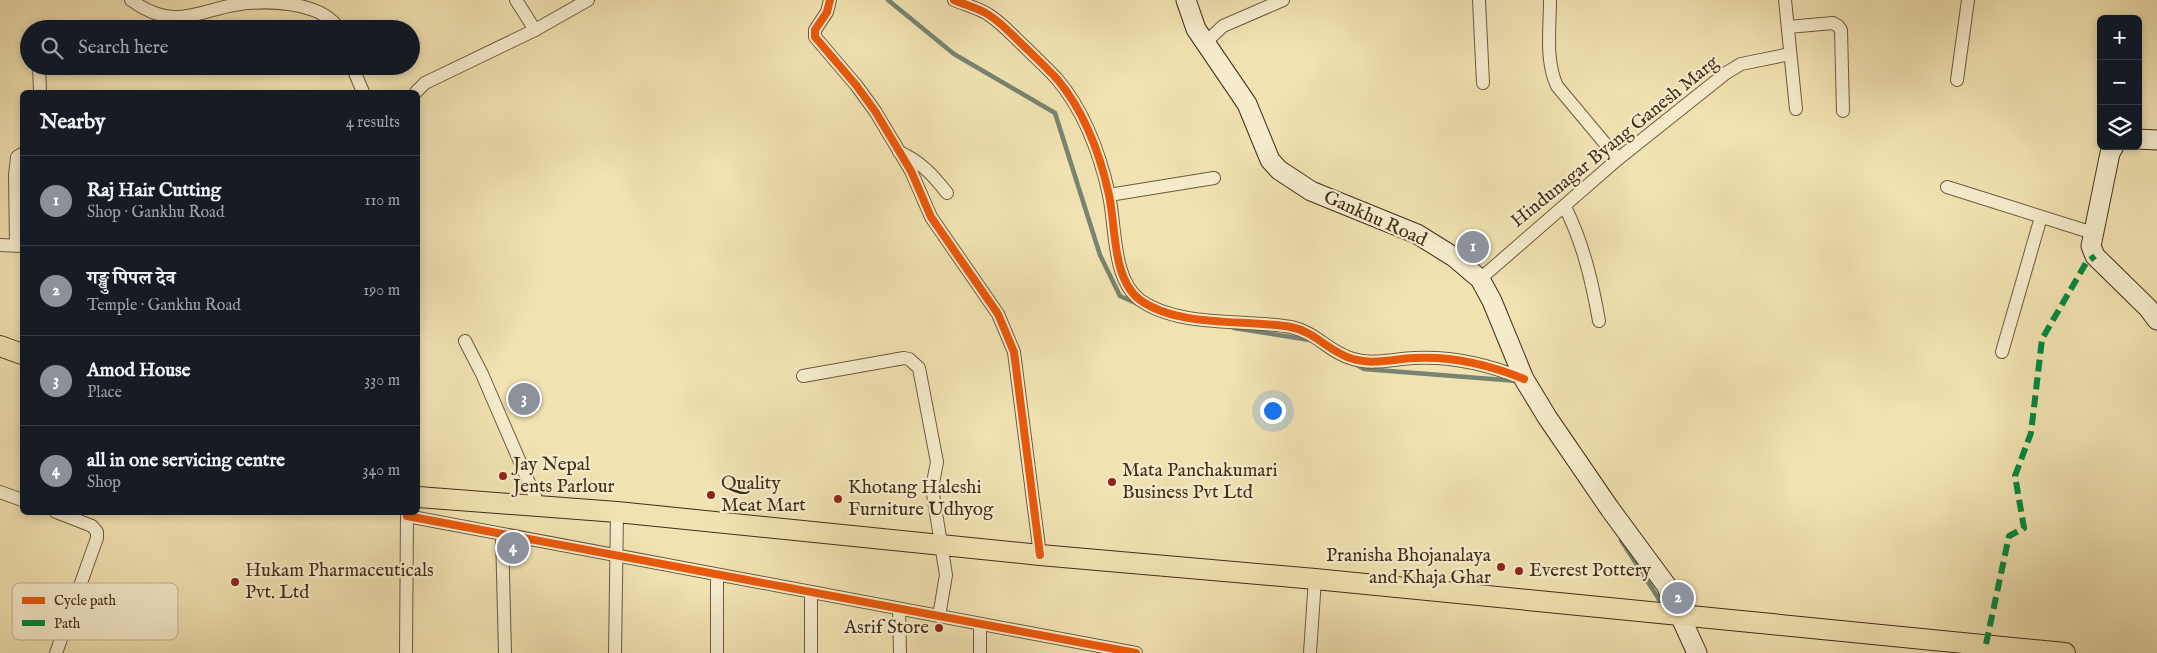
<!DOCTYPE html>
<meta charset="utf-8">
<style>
body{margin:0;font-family:"IM FELL English","Noto Serif Devanagari",serif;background:#242831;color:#f1f3f6}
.controls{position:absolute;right:15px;top:15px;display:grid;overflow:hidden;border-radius:8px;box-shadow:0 2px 8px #0003}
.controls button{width:45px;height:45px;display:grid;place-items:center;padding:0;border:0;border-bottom:1px solid #363941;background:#171b24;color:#f1f3f6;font:25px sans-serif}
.you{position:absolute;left:1272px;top:410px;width:18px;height:18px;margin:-12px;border:4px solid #fff;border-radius:50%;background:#1a73e8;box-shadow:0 0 0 8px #1a73e833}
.badge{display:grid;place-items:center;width:32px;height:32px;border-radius:50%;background:#8c9099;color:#fff;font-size:16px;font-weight:700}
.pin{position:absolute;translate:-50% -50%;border:2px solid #fff;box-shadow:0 1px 5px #0006}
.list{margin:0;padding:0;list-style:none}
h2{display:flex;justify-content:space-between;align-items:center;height:65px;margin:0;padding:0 20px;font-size:21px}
h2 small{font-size:16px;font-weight:400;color:#9ea1a6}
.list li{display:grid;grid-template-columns:32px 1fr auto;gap:15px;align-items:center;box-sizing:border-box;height:90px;padding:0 20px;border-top:1px solid #363941}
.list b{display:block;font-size:19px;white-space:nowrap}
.list p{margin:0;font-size:16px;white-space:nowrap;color:#9ea1a6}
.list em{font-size:16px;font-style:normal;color:#9ea1a6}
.icon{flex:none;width:28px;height:28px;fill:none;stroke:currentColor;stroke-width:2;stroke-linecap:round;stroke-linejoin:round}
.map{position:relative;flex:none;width:2157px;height:653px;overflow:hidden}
.search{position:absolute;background:#171b24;box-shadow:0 2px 8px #0003;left:20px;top:20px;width:400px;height:55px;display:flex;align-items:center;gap:12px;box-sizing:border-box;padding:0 18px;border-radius:28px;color:#9ea1a6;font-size:19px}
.panel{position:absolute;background:#171b24;box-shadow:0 2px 8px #0003;left:20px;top:90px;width:400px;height:425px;border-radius:8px}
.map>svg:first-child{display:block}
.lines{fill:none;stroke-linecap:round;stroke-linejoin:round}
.stream{stroke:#778471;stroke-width:4.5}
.minor-casing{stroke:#6d5a3f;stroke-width:14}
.secondary-casing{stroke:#412d19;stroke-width:21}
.primary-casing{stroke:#412d19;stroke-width:22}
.minor{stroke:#f6eccc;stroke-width:12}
.secondary{stroke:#f6eccc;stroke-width:19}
.primary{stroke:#f1e2b1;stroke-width:20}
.quiet{stroke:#00873e;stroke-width:6;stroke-dasharray:12 6;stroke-linecap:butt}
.cycleway-casing{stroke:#f6eccc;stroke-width:11}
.cycleway{stroke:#e8590c;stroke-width:8}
.poi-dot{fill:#8f2418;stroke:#f6eccc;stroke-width:2}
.labels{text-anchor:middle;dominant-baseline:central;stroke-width:4.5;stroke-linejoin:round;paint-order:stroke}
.street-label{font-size:19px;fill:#412d19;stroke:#f6eccc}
.poi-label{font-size:19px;fill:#412d19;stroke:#f6eccc;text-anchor:start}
.key{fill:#f6eccc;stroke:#c0b396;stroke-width:1}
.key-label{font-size:14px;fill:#412d19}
</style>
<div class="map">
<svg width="2157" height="653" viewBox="0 0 2157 653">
<rect width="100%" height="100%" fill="#f1e2b1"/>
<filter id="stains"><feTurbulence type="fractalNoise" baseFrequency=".004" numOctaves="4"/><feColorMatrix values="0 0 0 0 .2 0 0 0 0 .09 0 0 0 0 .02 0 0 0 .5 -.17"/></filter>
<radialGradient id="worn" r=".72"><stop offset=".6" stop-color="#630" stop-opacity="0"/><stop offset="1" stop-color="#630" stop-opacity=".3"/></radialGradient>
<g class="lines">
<g class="stream">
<path d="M888,0L954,54L1055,113L1100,255L1120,296L1138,304"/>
<path d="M1234,328L1310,340"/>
<path d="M1355,364L1364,369L1517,381"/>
<path d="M1621,540L1664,607"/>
</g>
<defs>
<g id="minor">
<path d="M131,0C143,9 158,16 173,17C194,18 214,8 234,5C264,0 320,0 339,29"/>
<path d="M516,0L535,30"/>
<path d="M830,0L827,12L815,30V37L856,85L875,111L911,171L931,217L998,314L1014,352L1040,555"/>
<path d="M954,0C965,5 979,8 989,15C1003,24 1015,38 1027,49C1037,59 1048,69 1057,79C1085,112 1100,154 1109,195C1116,227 1112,279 1140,300C1179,328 1246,319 1291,327C1316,332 1330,353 1353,359C1373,365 1394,359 1414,358C1451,356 1490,365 1524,379"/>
<path d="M1479,0L1483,83"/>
<path d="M1550,0C1550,29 1545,60 1557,86L1618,159"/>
<path d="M1785,0L1796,109"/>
<path d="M1788,27L1833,23L1838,26L1841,30L1843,111"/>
<path d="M1206,42L1223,26L1283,0"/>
<path d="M39,66L40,92"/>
<path d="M352,66L363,92"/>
<path d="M1957,80L1968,0"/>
<path d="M416,92L425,83L535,30L588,0"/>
<path d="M899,152C920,161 933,175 947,193"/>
<path d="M1947,187L2093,233"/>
<path d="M1109,195L1214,178"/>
<path d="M1565,207C1583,243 1592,281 1599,321"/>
<path d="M0,245L22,246"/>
<path d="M16,245L15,175L17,157L22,154"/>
<path d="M1480,279L1618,159L1726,73L1741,64L1790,54"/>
<path d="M465,341L482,374L539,506"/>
<path d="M2002,352L2041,217"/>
<path d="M803,376L904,358L909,359L919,368L937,462L932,488L946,575L939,616"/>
<path d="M0,492L22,500"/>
<path d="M56,512L92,526L97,532V538L56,653"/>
<path d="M407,516L1136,653"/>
<path d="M502,534L505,653"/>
<path d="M717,575V653"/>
<path d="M811,593V653"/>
<path d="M899,609L900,653"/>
<path d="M980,625V653"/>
<path d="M406,653L407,512"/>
<path d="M615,653L617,512"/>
<path d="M1310,653L1315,579"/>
</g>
<g id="secondary">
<path d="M1186,0L1196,29L1247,104L1270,160L1279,170L1311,191L1417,234L1454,257L1480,279L1492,301L1524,379L1547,417L1610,509L1666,585L1697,653"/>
<path d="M2138,139L2157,140"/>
<path d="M2114,146L2110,153L2091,246L2095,256L2148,308L2157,320"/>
</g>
<g id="primary">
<path d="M0,346L22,354"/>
<path d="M418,497L617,512L1040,555L1315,579L2065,653"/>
</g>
</defs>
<use href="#minor" class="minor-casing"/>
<use href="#secondary" class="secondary-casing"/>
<use href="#primary" class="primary-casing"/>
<use href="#minor" class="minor"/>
<use href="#secondary" class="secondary"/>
<use href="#primary" class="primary"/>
<path class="quiet" d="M1986,644L2009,536L2024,528L2015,476L2031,433L2042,339L2086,263L2095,256"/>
<defs>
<g id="cycleway">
<path d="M830,0L827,12L815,30V37L856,85L875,111L911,171L931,217L998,314L1014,352L1040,555"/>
<path d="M954,0C965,5 979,8 989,15C1003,24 1015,38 1027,49C1037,59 1048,69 1057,79C1085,112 1100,154 1109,195C1116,227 1112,279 1140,300C1179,328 1246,319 1291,327C1316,332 1330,353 1353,359C1373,365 1394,359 1414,358C1451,356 1490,365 1524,379"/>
<path d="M407,516L1136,653"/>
</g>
</defs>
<use href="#cycleway" class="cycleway-casing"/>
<use href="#cycleway" class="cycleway"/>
</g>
<g class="poi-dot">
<circle cx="503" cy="476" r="5"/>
<circle cx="1112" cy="482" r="5"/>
<circle cx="711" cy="495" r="5"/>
<circle cx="838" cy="499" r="5"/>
<circle cx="1501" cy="567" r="5"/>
<circle cx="1519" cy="571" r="5"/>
<circle cx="235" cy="582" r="5"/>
<circle cx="939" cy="628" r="5"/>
</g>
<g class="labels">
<g class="street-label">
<text transform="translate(1615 142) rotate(-39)">Hindunagar Byang Ganesh Marg</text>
<text transform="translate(1375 219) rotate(24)">Gankhu Road</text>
</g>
<g class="poi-label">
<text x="513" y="465">Jay Nepal<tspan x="513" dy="22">Jents Parlour</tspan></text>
<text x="1122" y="471">Mata Panchakumari<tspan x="1122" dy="22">Business Pvt Ltd</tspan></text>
<text x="721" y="484">Quality<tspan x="721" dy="22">Meat Mart</tspan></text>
<text x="848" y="488">Khotang Haleshi<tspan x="848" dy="22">Furniture Udhyog</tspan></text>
<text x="1491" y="556" text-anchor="end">Pranisha Bhojanalaya<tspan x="1491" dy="22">and Khaja Ghar</tspan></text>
<text x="245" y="571">Hukam Pharmaceuticals<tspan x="245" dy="22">Pvt. Ltd</tspan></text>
<text x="1529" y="571">Everest Pottery</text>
<text x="929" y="628" text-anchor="end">Asrif Store</text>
</g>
</g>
<rect x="12" y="583" width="166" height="57" rx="8" class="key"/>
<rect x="22" y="597" width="23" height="7" fill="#e8590c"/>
<rect x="22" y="620" width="23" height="6" fill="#00873e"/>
<g class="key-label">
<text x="54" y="605">Cycle path</text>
<text x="54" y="628">Path</text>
</g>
<rect width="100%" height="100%" filter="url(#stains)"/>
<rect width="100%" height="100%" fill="url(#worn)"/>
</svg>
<div class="controls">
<button>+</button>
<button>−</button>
<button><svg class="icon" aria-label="layers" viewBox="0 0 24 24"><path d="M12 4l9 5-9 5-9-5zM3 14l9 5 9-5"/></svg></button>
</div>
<div class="you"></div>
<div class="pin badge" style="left:1473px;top:247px">1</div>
<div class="pin badge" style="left:1678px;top:598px">2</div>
<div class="pin badge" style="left:524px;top:399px">3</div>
<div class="pin badge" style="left:513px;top:548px">4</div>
<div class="search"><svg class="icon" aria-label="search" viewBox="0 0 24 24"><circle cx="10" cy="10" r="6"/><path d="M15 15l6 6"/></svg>Search here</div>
<section class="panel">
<h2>Nearby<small>4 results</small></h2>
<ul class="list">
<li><span class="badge">1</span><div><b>Raj Hair Cutting</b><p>Shop · Gankhu Road</p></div><em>110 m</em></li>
<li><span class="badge">2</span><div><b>गङ्खु पिपल देव</b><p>Temple · Gankhu Road</p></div><em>190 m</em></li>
<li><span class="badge">3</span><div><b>Amod House</b><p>Place</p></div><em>330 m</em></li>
<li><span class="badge">4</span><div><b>all in one servicing centre</b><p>Shop</p></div><em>340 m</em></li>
</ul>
</section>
</div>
